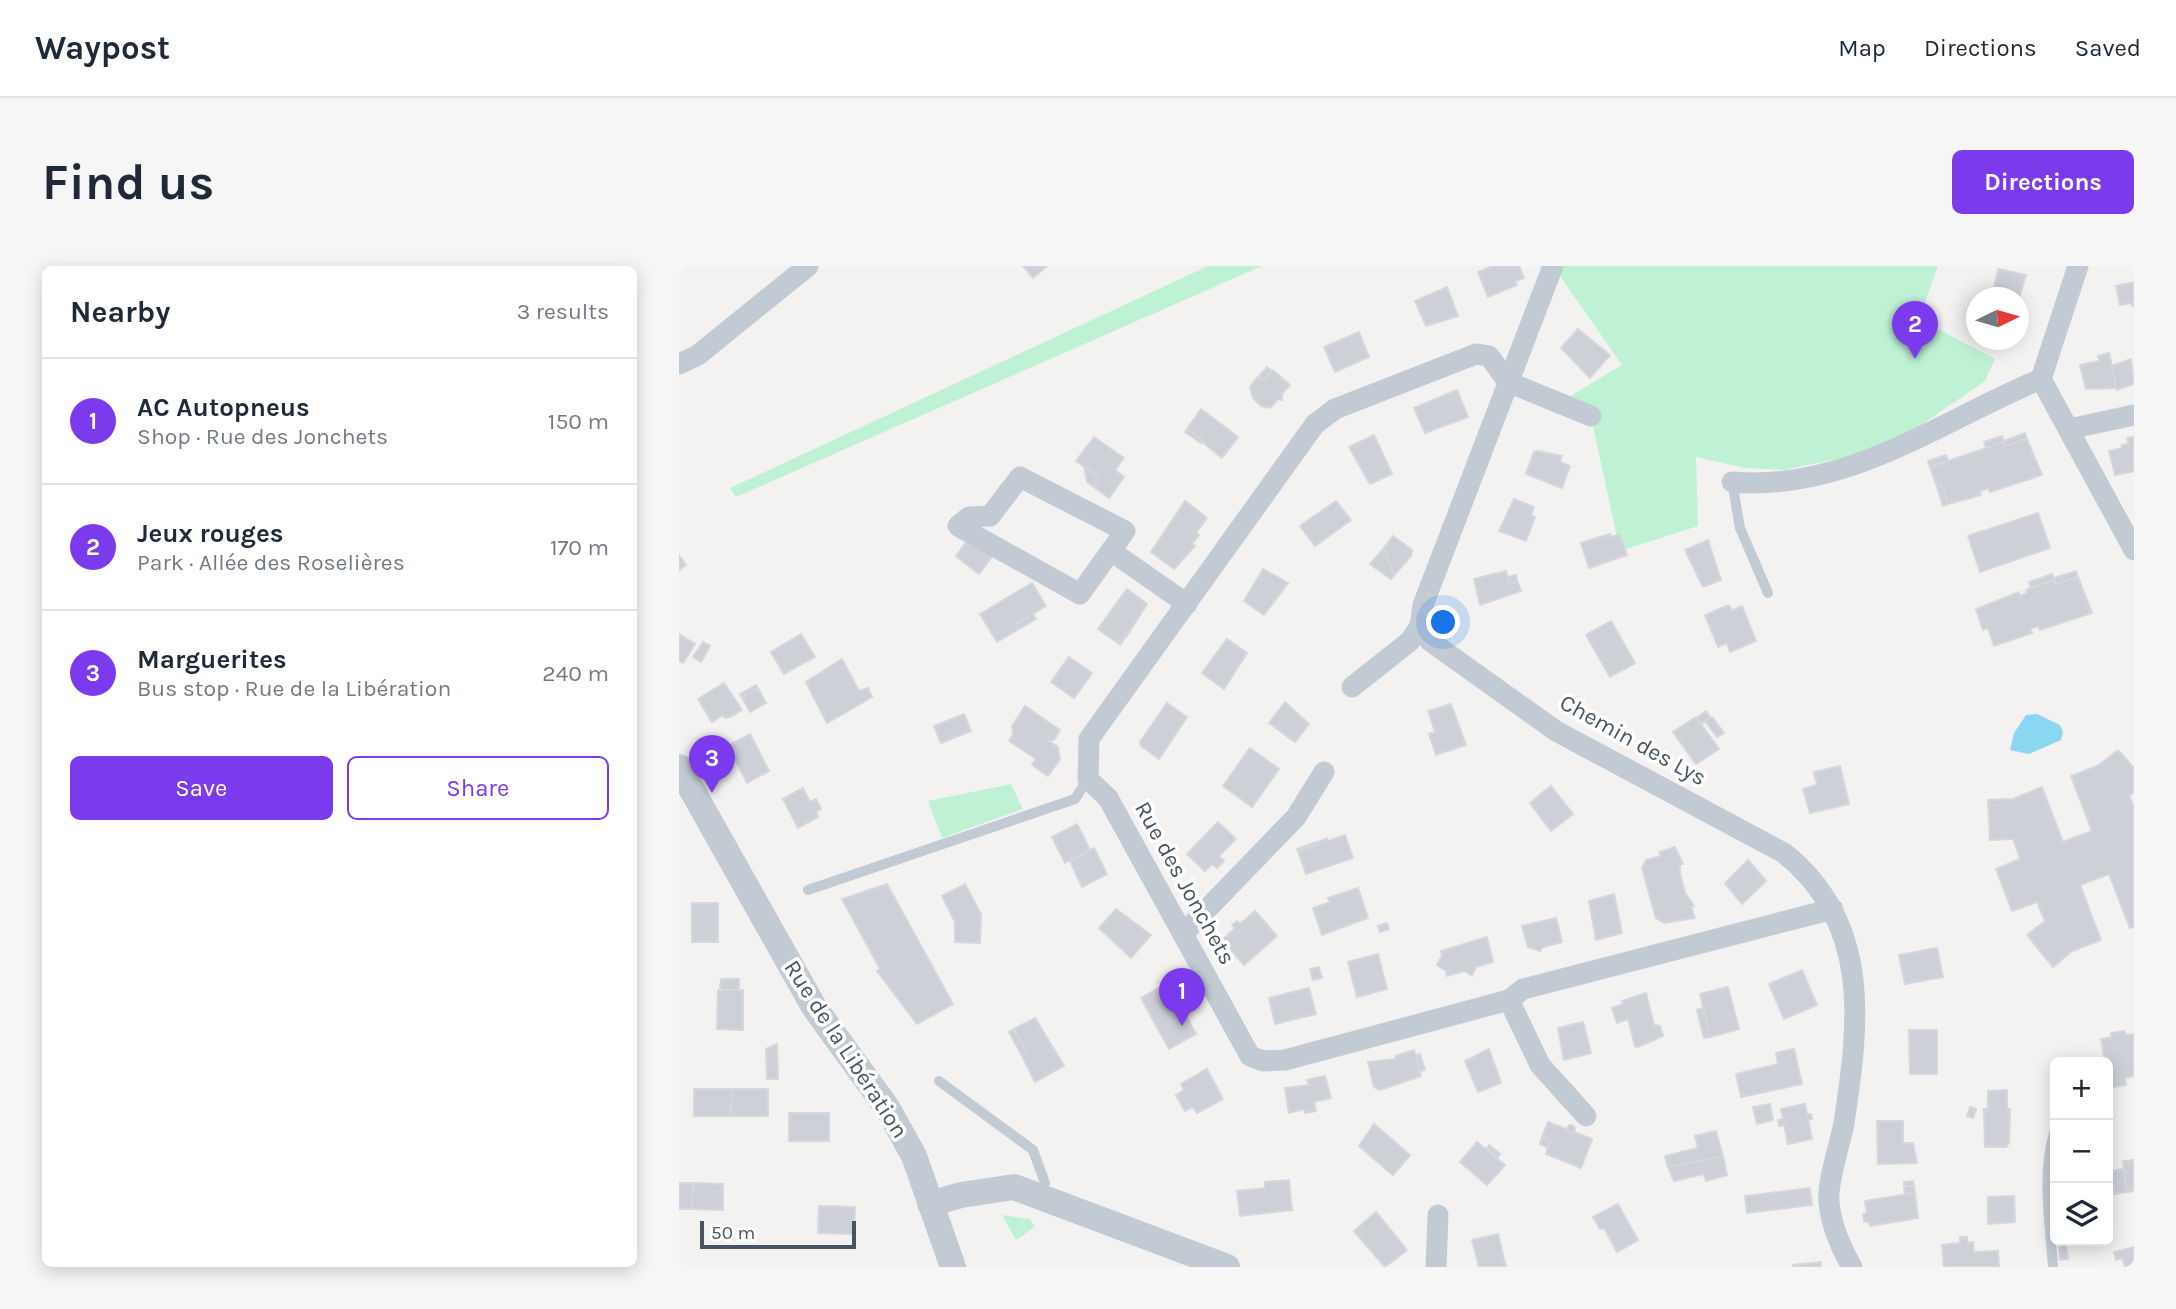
<!DOCTYPE html>
<meta charset="utf-8">
<style>
body{margin:0;font-family:Karla,sans-serif;background:#f6f6f7;color:#1f2937}
.controls{position:absolute;right:21px;bottom:21px;display:grid;overflow:hidden;border-radius:10px;box-shadow:0 4px 18px #0003}
.controls button{width:63px;height:63px;display:grid;place-items:center;padding:0;border:0;border-bottom:2px solid #e0e1e3;background:#fff;color:#1f2937;font:35px sans-serif}
.compass{position:absolute;left:1287px;top:21px;width:63px;height:63px;border-radius:50%;background:#fff;box-shadow:0 4px 18px #0003;rotate:85deg}
.scale{position:absolute;left:21px;bottom:18px;width:156px;box-sizing:border-box;padding-left:7px;border:4px solid #485460;border-top:0;font-size:19px;line-height:24px;white-space:nowrap;color:#485460;-webkit-text-stroke:5px #fff;paint-order:stroke}
.you{position:absolute;left:765px;top:357px;width:24px;height:24px;margin:-18px;border:5px solid #fff;border-radius:50%;background:#1a73e8;box-shadow:0 0 0 10px #1a73e833}
.badge{display:grid;place-items:center;width:46px;height:46px;border-radius:50%;background:#7c3aed;color:#fff;font-size:23px;font-weight:700}
.pin{position:absolute;translate:-50% -58px;filter:drop-shadow(0 2px 4px #0008)}
.pin::after{content:'';position:absolute;top:37px;width:24px;height:21px;background:inherit;clip-path:polygon(0 0,100% 0,50% 100%)}
.list{margin:0;padding:0;list-style:none}
h2{display:flex;justify-content:space-between;align-items:center;height:91px;margin:0;padding:0 28px;font-size:30px}
h2 small{font-size:23px;font-weight:400;color:#747a83}
.list li{display:grid;grid-template-columns:46px 1fr auto;gap:21px;align-items:center;box-sizing:border-box;height:126px;padding:0 28px;border-top:2px solid #e0e1e3}
.list b{display:block;font-size:26px;white-space:nowrap}
.list p{margin:0;font-size:23px;white-space:nowrap;color:#747a83}
.list em{font-size:23px;font-style:normal;color:#747a83}
.actions{display:flex;gap:14px;padding:21px 28px}
.actions a{flex:1;padding:16px 0;border:2px solid #7c3aed;border-radius:10px;text-align:center;font-size:24px;color:#7c3aed}
.actions .main{background:#7c3aed;color:#fff}
.icon{flex:none;width:38px;height:38px;fill:none;stroke:currentColor;stroke-width:2;stroke-linecap:round;stroke-linejoin:round}
.map{position:relative;flex:none;width:1455px;height:1001px;overflow:hidden;border-radius:10px}
header{display:flex;align-items:center;gap:42px;box-sizing:border-box;height:98px;padding:0 35px;background:#fff;border-bottom:2px solid #e0e1e3}
header strong{font-size:33px}
nav{display:flex;gap:38px;margin-inline-start:auto;font-size:24px}
.intro{display:flex;align-items:center;justify-content:space-between;box-sizing:border-box;height:168px;padding:0 42px}
h1{margin:0;font-size:49px}
.button{padding:18px 32px;border-radius:10px;background:#7c3aed;color:#fff;font-size:24px;font-weight:700}
main{display:flex;gap:42px;padding:0 42px}
aside{flex:1;background:#fff;border-radius:10px;box-shadow:0 4px 18px #0003}
.map>svg:first-child{display:block}
.green{fill:#bff2d5}
.water{fill:#8ad7f1}
.building{fill:#cdd0d7;stroke:#d5d7dd;stroke-width:2}
.lines{fill:none;stroke-linecap:round;stroke-linejoin:round}
.service{stroke:#c2cbd4;stroke-width:10}
.minor{stroke:#c2cbd4;stroke-width:21}
.tertiary{stroke:#c2cbd4;stroke-width:26}
.labels{text-anchor:middle;dominant-baseline:central;stroke-width:7;stroke-linejoin:round;paint-order:stroke}
.street-label{font-size:23px;fill:#485460;stroke:#fff}
</style>
<header>
<strong>Waypost</strong>
<nav><a>Map</a><a>Directions</a><a>Saved</a></nav>
</header>
<div class="intro"><h1>Find us</h1><a class="button">Directions</a></div>
<main>
<aside>
<h2>Nearby<small>3 results</small></h2>
<ul class="list">
<li><span class="badge">1</span><div><b>AC Autopneus</b><p>Shop · Rue des Jonchets</p></div><em>150 m</em></li>
<li><span class="badge">2</span><div><b>Jeux rouges</b><p>Park · Allée des Roselières</p></div><em>170 m</em></li>
<li><span class="badge">3</span><div><b>Marguerites</b><p>Bus stop · Rue de la Libération</p></div><em>240 m</em></li>
</ul>
<div class="actions"><a class="main">Save</a><a>Share</a></div>
</aside>
<div class="map">
<svg width="1455" height="1001" viewBox="0 0 1455 1001">
<rect width="100%" height="100%" fill="#f4f2f1"/>
<g class="green">
<path d="M529,0H583L57,231L51,222Z"/>
<path d="M874,0H1259L1240,53L1316,93L1306,115L1228,169L1169,191L1104,204L1066,202L1017,191L1019,260L941,285L912,151L883,135L943,99Z"/>
<path d="M332,518L344,543L263,572L249,535Z"/>
<path d="M323,949L351,953L356,961L337,974Z"/>
</g>
<path class="water" d="M1358,448L1381,459L1384,466L1382,474L1350,488L1331,484L1335,467L1347,449Z"/>
<g class="building">
<path d="M344,0H368L354,12Z"/>
<path d="M814,0H840L845,12L836,15L838,19L809,31L799,6Z"/>
<path d="M1319,3L1347,9L1339,35V32H1313Z"/>
<path d="M1455,16V41L1452,37L1441,39L1437,20Z"/>
<path d="M768,21L779,50L747,60L736,35Z"/>
<path d="M899,63L931,89L911,112L882,82Z"/>
<path d="M680,66L690,91L656,106L645,81Z"/>
<path d="M1430,87L1438,122L1407,123L1401,99L1420,95L1419,90Z"/>
<path d="M1452,93L1455,118L1438,124L1432,100Z"/>
<path d="M588,101L593,105L587,112H578Z"/>
<path d="M594,104L611,119L603,128V134L599,133L591,142L582,140L574,132L571,121L578,112H587Z"/>
<path d="M778,124L789,151L746,167L735,142Z"/>
<path d="M522,143L559,171L543,192L508,163Z"/>
<path d="M508,163L524,174L522,177L506,166Z"/>
<path d="M1346,167L1348,173L1326,180L1325,175Z"/>
<path d="M695,169L713,208L691,218L670,181Z"/>
<path d="M1323,170L1325,176L1307,182L1305,176Z"/>
<path d="M415,171L445,192L436,204L445,211L430,232L415,221L421,212L397,195Z"/>
<path d="M1455,171V205L1436,209L1430,185L1443,182V179L1449,178L1448,172Z"/>
<path d="M1348,173L1363,209L1311,226L1310,222L1301,225L1302,229L1269,238L1262,218L1258,220L1251,201L1325,176L1326,180Z"/>
<path d="M859,185L883,190L881,196L891,200L883,222L847,208L855,186Z"/>
<path d="M1267,189L1269,195L1251,201L1249,195Z"/>
<path d="M405,200L421,212L415,221L408,216Z"/>
<path d="M1262,218L1269,238L1264,240L1258,220Z"/>
<path d="M835,233L855,241L852,249L856,251L847,275L820,265Z"/>
<path d="M506,235L528,252L517,267L520,269L513,278L516,280L495,303L472,286Z"/>
<path d="M657,235L672,254L636,280L621,260Z"/>
<path d="M1359,247L1371,282L1301,306L1289,270Z"/>
<path d="M293,268L317,285L300,308L277,290Z"/>
<path d="M931,268L932,271L941,268L948,289L910,302L902,277Z"/>
<path d="M714,270L733,284L732,290L715,309L705,282Z"/>
<path d="M1029,274L1042,314L1024,321L1006,284Z"/>
<path d="M705,282L715,309L712,313L691,298Z"/>
<path d="M0,289L7,299L1,304L0,303Z"/>
<path d="M584,303L609,317L585,349L565,335Z"/>
<path d="M827,305L831,318L838,315L842,325L801,339L795,313Z"/>
<path d="M1397,305L1399,311L1377,318L1375,312Z"/>
<path d="M1373,308L1375,314L1352,322L1350,316Z"/>
<path d="M837,309L838,315L831,318L829,311Z"/>
<path d="M1399,311L1413,347L1361,364L1360,360L1351,363L1353,367L1315,380L1309,362L1304,364L1297,343L1340,326L1341,330L1348,327L1347,324L1375,314L1377,318Z"/>
<path d="M353,317L367,340L337,358L340,363L318,376L301,348Z"/>
<path d="M448,323L468,338L451,365L449,364L439,377L419,363Z"/>
<path d="M1050,339L1053,345L1063,340L1077,375L1051,386L1048,377L1039,381L1026,349Z"/>
<path d="M354,348L357,353L340,363L337,358Z"/>
<path d="M932,355L956,397L931,411L907,369Z"/>
<path d="M449,364L451,365L441,379L439,377Z"/>
<path d="M0,368L16,378L4,397L0,395Z"/>
<path d="M122,368L136,391L105,408L92,386Z"/>
<path d="M548,373L568,387L545,423L523,407Z"/>
<path d="M24,376L31,380L22,396L14,391Z"/>
<path d="M390,391L413,407L395,432L372,416Z"/>
<path d="M163,393L180,425L189,422L193,431L148,457L127,416Z"/>
<path d="M45,417L63,444L53,450L46,452L44,449L33,456L19,433Z"/>
<path d="M77,419L79,422L63,431L61,428Z"/>
<path d="M79,422L87,437L71,446L61,428L63,431Z"/>
<path d="M606,436L630,458L616,476L590,457Z"/>
<path d="M488,437L508,451L480,493L462,480L461,476Z"/>
<path d="M772,438L787,479L757,489L750,468L756,466L749,445Z"/>
<path d="M346,440L381,464L375,474L370,475L379,481L381,493L369,510L353,499L357,493L330,475L334,468L333,460Z"/>
<path d="M1027,445L1031,452L1023,458L1018,452Z"/>
<path d="M285,448L292,465L262,477L255,460Z"/>
<path d="M1017,451L1040,483L1017,498L994,466Z"/>
<path d="M1033,451L1045,467L1038,471L1026,455Z"/>
<path d="M71,468L90,505L68,517L49,480Z"/>
<path d="M571,482L600,503L573,541L544,520Z"/>
<path d="M1439,484L1455,502V526L1450,530L1455,541V661L1451,662L1430,608L1401,619L1422,674L1393,685L1374,701L1348,669L1366,655L1358,636L1333,645L1317,603L1341,593L1334,573L1311,574L1309,534L1334,533L1363,521L1384,576L1413,565L1392,510L1420,499Z"/>
<path d="M1161,500L1170,538L1131,547L1124,523L1138,519L1135,506Z"/>
<path d="M872,520L894,548L872,565L851,537Z"/>
<path d="M124,522L131,536L137,533L142,543L137,546L139,551L119,562L104,533Z"/>
<path d="M539,556L557,573L540,590L545,595L538,602L533,598L526,605L508,588Z"/>
<path d="M398,558L411,584L386,597L373,571Z"/>
<path d="M666,569L674,592L627,608L619,585L648,572L649,575Z"/>
<path d="M637,576L638,579L619,585L618,583Z"/>
<path d="M996,581L1004,598H1001V607L1006,627L1015,640L1012,641L1016,652L985,657L977,652L963,602L967,594L982,590L980,586Z"/>
<path d="M415,582L428,608L403,621L391,595Z"/>
<path d="M1069,594L1087,615L1063,638L1046,617Z"/>
<path d="M208,618L274,738L238,758L198,705L201,703L163,633Z"/>
<path d="M286,618L302,648L301,677L276,676V656L263,630Z"/>
<path d="M679,622L689,652L643,669L634,642L651,636L649,632Z"/>
<path d="M935,628L943,667L917,674L910,635Z"/>
<rect x="13" y="637" width="26" height="39"/>
<path d="M437,643L472,669L452,692L420,662Z"/>
<path d="M576,645L598,670L565,699L543,674L556,662L553,659L558,655L561,658Z"/>
<path d="M877,652L883,676L864,681L861,685L849,681L843,660Z"/>
<path d="M708,657L710,663L701,666L699,660Z"/>
<path d="M808,671L814,696L797,701L793,710L786,705L768,710L767,705L758,699L763,690L762,685Z"/>
<path d="M1258,682L1264,711L1226,718L1220,689Z"/>
<path d="M699,688L708,723L678,731L669,696Z"/>
<path d="M640,701L643,712L634,714L631,703Z"/>
<path d="M1123,704L1138,739L1105,753L1090,718Z"/>
<path d="M42,713H60V724H41Z"/>
<path d="M489,717L517,768L490,783L462,732Z"/>
<path d="M1049,721L1060,763L1031,771L1021,728Z"/>
<path d="M630,722L637,748L596,758L590,732Z"/>
<path d="M39,724H64V764L38,763Z"/>
<path d="M967,727L975,759L981,760L984,770L959,781L956,780L949,753L938,757L933,742L944,738L943,735Z"/>
<path d="M1024,742L1031,771L1025,772L1018,744Z"/>
<path d="M356,752L385,800L356,816L343,790L348,787L335,763Z"/>
<path d="M904,756L912,787L885,794L879,762Z"/>
<path d="M335,763L348,787L343,790L330,766Z"/>
<path d="M1230,764H1258V808H1231Z"/>
<path d="M1445,765L1447,769L1455,768V810L1446,812L1447,819L1429,822V796H1426L1422,773L1433,771L1432,767Z"/>
<path d="M98,778L99,813H88L87,783Z"/>
<path d="M810,783L822,817L799,826L786,795Z"/>
<path d="M1115,783L1123,818L1062,831L1057,808L1099,798L1097,787Z"/>
<path d="M735,784L742,810L701,824L695,821L689,796L717,793L716,790Z"/>
<path d="M741,788L746,804L741,805L737,789Z"/>
<path d="M528,803L544,833L518,847L514,841L506,845L497,829L505,824L502,818Z"/>
<path d="M646,810L652,832L635,836L637,845L626,847L625,843L610,847L606,822L630,819L628,814Z"/>
<path d="M15,823H53L52,850H15Z"/>
<path d="M53,823H89V850H52Z"/>
<path d="M1328,824V843H1331L1330,877L1327,881H1306L1305,843H1309V825Z"/>
<path d="M1091,838L1094,854L1078,858L1074,841Z"/>
<path d="M1126,838L1128,848H1132L1133,853L1129,854L1133,873L1109,878L1105,859L1100,860L1099,854L1104,853L1102,843Z"/>
<path d="M1291,841L1297,843L1294,852L1288,850Z"/>
<rect x="110" y="847" width="40" height="28"/>
<path d="M1198,855H1224V877H1234L1238,897L1199,898Z"/>
<path d="M869,856L913,873L902,902L867,888L872,874L863,871Z"/>
<path d="M695,858L731,889L714,909L680,880Z"/>
<circle cx="892" cy="863" r="4"/>
<path d="M1037,865L1044,890L989,901L986,890L1019,882L1016,870Z"/>
<path d="M863,871L872,874L869,882L861,878Z"/>
<path d="M798,876L826,899L808,919L781,896Z"/>
<path d="M810,879L821,888L819,891L808,882Z"/>
<path d="M1044,890L1048,909L1027,915L1025,908L995,915L989,901Z"/>
<path d="M1455,894V925L1448,926L1444,895Z"/>
<path d="M1445,903L1448,926L1435,928L1432,905Z"/>
<path d="M610,914L613,944L561,950L558,925L586,922V916Z"/>
<path d="M1234,915L1235,920H1225V916Z"/>
<path d="M0,917H14L13,943H0Z"/>
<path d="M14,917L44,918V944L13,943Z"/>
<path d="M1225,920H1235L1236,927L1226,928Z"/>
<path d="M1131,922L1133,939L1068,947L1066,930Z"/>
<path d="M1236,927L1239,952L1191,960L1190,956H1185L1184,948L1188,947L1186,935Z"/>
<path d="M1335,930L1336,956L1309,958V931Z"/>
<path d="M939,938L959,974L938,986L925,962L921,963L914,951Z"/>
<path d="M140,940L176,941L175,968L139,967Z"/>
<path d="M697,946L728,984L706,1001L675,965Z"/>
<path d="M819,968L827,1001H800L793,974Z"/>
<path d="M1281,971H1288L1289,977L1294,976L1295,986L1319,985L1320,1001H1265L1263,979L1281,977Z"/>
<path d="M1387,979L1389,993L1381,994L1380,980Z"/>
<path d="M1455,981V1001H1446L1443,992L1437,994L1435,986Z"/>
<path d="M1142,996V1001H1114V999Z"/>
</g>
<g class="lines">
<g class="service">
<path d="M1053,216L1061,262L1089,327"/>
<path d="M129,624L396,533L409,513"/>
<path d="M260,815L354,884L366,917"/>
<path d="M1374,1001C1371,957 1362,907 1376,864"/>
</g>
<g class="minor">
<path d="M874,0L744,339L741,360L751,375L877,465L1105,587C1193,657 1180,758 1165,857C1161,879 1148,915 1150,936C1152,958 1162,982 1173,1001"/>
<path d="M0,98L19,89L129,0"/>
<path d="M1362,113L1455,284"/>
<path d="M1362,113L1399,0"/>
<path d="M912,150L829,116L810,90L797,88L656,143L636,158L410,473L409,513L429,532L571,790L584,795L606,794L830,734L844,723L1154,643"/>
<path d="M1390,163L1455,149"/>
<path d="M341,211L446,265L401,328L279,260L290,251L311,250Z"/>
<path d="M1053,216C1168,226 1261,155 1362,113"/>
<path d="M432,285L508,338"/>
<path d="M673,421L731,375L741,360"/>
<path d="M504,668L617,551L645,506"/>
<path d="M830,734L861,799L907,850"/>
<path d="M757,1001L759,949"/>
</g>
<g class="tertiary">
<path d="M0,501L135,741L209,843L235,890L274,1001"/>
<path d="M251,938L282,929L335,921L548,1001"/>
</g>
</g>
<g class="labels">
<g class="street-label">
<text transform="translate(954 474) rotate(29)">Chemin des Lys</text>
<text transform="translate(506 617) rotate(61)">Rue des Jonchets</text>
<text transform="translate(167 783) rotate(57)">Rue de la Libération</text>
</g>
</g>
</svg>
<div class="controls">
<button>+</button>
<button>−</button>
<button><svg class="icon" aria-label="layers" viewBox="0 0 24 24"><path d="M12 4l9 5-9 5-9-5zM3 14l9 5 9-5"/></svg></button>
</div>
<svg class="compass" viewBox="-18 -18 36 36"><path d="M0-13l5 13h-10z" fill="#e53935"/><path d="M0 13l5-13h-10z" fill="#747a83"/></svg>
<div class="scale">50 m</div>
<div class="you"></div>
<div class="pin badge" style="left:503px;top:760px">1</div>
<div class="pin badge" style="left:1236px;top:93px">2</div>
<div class="pin badge" style="left:33px;top:527px">3</div>
</div>
</main>
